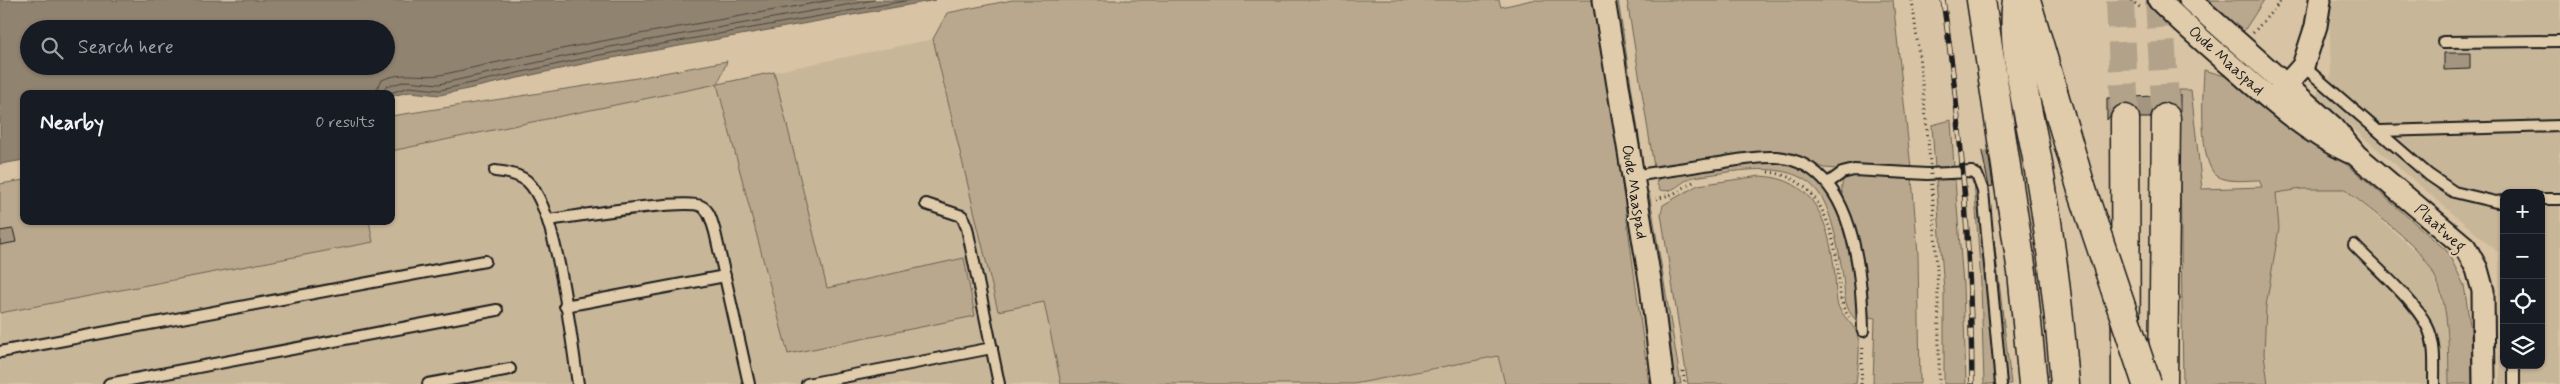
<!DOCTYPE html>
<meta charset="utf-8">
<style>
body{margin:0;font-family:Mynerve,sans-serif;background:#20242c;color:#f1f3f6}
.controls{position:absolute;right:15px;bottom:15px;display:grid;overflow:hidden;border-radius:10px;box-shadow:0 1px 4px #0004}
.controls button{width:45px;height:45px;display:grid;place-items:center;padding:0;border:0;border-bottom:1px solid #363941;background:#171b24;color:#f1f3f6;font:25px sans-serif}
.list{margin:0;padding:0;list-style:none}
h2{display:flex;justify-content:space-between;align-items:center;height:65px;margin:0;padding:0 20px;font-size:21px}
h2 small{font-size:16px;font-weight:400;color:#9ea1a6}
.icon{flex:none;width:28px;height:28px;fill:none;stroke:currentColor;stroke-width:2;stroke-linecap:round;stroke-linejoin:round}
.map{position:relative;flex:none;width:2560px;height:384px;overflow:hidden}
.search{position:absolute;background:#171b24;box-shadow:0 1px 4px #0004;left:20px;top:20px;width:375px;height:55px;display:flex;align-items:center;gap:12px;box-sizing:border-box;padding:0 18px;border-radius:28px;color:#9ea1a6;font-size:19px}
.panel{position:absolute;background:#171b24;box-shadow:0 1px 4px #0004;left:20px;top:90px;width:375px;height:135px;border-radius:10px}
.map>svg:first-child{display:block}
.built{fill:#c8b699;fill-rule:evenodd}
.green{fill:#b9a88d;stroke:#6a6254}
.water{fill:#908370;stroke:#625a4e;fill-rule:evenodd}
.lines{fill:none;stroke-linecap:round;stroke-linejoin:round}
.shore{stroke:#4a453e;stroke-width:1}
.building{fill:#a3957f;stroke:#1c1c1c}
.highway-tunnel{stroke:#b2a289;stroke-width:28;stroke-dasharray:28 14;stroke-linecap:butt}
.lane-casing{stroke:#1c1c1c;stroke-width:14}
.street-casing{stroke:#1c1c1c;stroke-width:25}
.highway-casing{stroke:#1c1c1c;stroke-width:31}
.path{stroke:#1c1c1c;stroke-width:3;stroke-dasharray:1 4;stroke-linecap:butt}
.lane{stroke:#e0cbaa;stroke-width:10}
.street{stroke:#e0cbaa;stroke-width:21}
.highway{stroke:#e0cbaa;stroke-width:28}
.rail-casing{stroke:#1c1c1c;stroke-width:5.5}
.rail{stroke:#e0cbaa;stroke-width:4;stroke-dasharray:11;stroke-linecap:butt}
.highway-bridge-casing{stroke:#1c1c1c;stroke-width:31;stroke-linecap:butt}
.path-bridge{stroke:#1c1c1c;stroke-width:3;stroke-dasharray:1 4;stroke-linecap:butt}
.highway-bridge{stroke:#e0cbaa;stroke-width:28}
.labels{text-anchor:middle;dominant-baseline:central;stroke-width:4.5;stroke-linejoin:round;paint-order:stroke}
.street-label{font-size:16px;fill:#1c1c1c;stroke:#e0cbaa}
</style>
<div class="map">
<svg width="2560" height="384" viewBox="0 0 2560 384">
<rect width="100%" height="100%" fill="#d8c4a4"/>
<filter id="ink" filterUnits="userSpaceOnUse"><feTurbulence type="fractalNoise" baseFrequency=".02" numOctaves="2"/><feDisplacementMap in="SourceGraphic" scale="10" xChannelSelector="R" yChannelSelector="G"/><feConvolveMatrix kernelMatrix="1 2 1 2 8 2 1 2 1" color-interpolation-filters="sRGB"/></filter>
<g filter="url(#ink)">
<g class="built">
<path d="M2331,0H2560V384H2500L2499,253L2315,96L2331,77L2329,4ZM2504,193H2541V365H2504Z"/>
<path d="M933,39L998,311L1044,302L1061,384H0V312L373,242L369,221H391V151Z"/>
<path d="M2302,189H2345L2423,257L2433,272L2446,313L2449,384H2268L2264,354L2266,306L2279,228L2276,193Z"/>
<path d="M1498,356L1505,384H1354Z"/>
</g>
<g class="green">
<path d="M1012,0H1499L1501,7L1532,0H1593L1609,87L1649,384H1505L1498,356L1354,384H1061L1044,302L998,311L933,39L947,13Z"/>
<path d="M1614,0H1618L1642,157L1639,156Z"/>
<path d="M1627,0H1893L1911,168L1857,165L1838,169L1824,168L1789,154L1770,151L1654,167Z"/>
<path d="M2202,0H2264L2242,34Z"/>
<path d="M727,61L718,84L774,72L827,288L964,258L975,316L788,354L717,84L391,151V116L637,78Z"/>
<path d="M2204,70L2232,78L2355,171L2447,251L2464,285L2471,332L2472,384H2449C2448,342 2451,292 2423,257C2406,235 2367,208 2345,189H2302L2276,193L2279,228L2266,306L2264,354L2268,384H2183L2179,90H2191L2202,189L2262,187L2259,180C2245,180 2229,183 2217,176C2198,163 2203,92 2204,70Z"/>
<path d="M1951,120L1954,168L1935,169L1932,125Z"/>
<path d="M1765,162C1827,164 1840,211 1851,263C1855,280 1860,303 1856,320C1841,305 1846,290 1842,271C1839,251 1835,231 1828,211C1812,165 1768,167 1728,172C1717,174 1705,175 1694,177C1681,180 1675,194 1660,190L1656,182L1660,178Z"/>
<path d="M1855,174L1912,178L1918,254L1920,384H1873L1875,318L1869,317C1868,286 1863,251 1853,221C1848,207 1836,191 1845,177Z"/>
<path d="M1760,176C1814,178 1828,221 1834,267C1836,279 1835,291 1837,302C1840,316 1853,322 1857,334C1862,347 1857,370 1856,384H1688L1661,214L1663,205L1698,185Z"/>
<path d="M1936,179L1955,180L1963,285L1966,384H1944V291Z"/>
<path d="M24,180V221H369L373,242L0,313V184Z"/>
<path d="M1974,180L1977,182L1995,384H1984L1981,284Z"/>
<path d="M1988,189L2011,384H2005Z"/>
<path d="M1647,192H1649L1681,384H1675L1645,196Z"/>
</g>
<path class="water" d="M0,0H936L601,60L440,95L410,92L391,96V94H24V160L0,164ZM29,29H386V66H29Z"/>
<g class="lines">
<g class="shore">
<path d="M373,94L382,80C403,70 424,79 445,74C573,44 702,23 832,0"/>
<path d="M381,94L387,86L407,81L439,84L599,49L874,0"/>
<path d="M387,94L409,87L440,90L600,55L910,0"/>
</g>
</g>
<g class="building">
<path d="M2444,53H2470V69L2444,70Z"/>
<path d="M2180,95V113L2174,105L2166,102L2158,105L2153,110L2150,118H2140L2133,106L2124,103L2117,106L2107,120V98Z"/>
<path d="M1988,151L1993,186L1989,187L1982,152Z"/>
<path d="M13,229L16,242L0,245V231Z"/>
</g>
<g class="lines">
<g class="highway-tunnel">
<path d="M2120,0L2125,119"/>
<path d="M2159,0L2166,118"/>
</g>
<defs>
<g id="lane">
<path d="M2443,42L2560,41"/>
<path d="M2303,66L2429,175L2454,192L2496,202L2504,201"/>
<path d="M2380,131L2560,126"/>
<path d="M495,171C506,172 518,174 527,181C558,209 571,340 578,384"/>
<path d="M1632,176C1661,172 1690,167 1719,163C1737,160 1757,156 1776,157C1853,163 1862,271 1863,331"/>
<path d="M1828,183L1842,173L1854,170L1927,174L1972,172L1977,175L1983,191L2001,384"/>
<path d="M2541,199H2560"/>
<path d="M926,204L962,216L967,228L999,384"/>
<path d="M548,220C573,217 684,198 701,206C710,210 712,223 715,232L749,384"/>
<path d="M2354,245C2375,267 2414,300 2427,326C2436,343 2434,365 2434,384"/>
<path d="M565,306L725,276"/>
<path d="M0,352L485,261"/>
<path d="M2514,365V384"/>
<path d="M109,384L497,310"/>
<path d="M428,384L510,369"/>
<path d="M807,384L992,348"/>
</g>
<g id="street">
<path d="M1604,0L1651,286L1663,384"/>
<path d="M2159,0C2185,26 2213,50 2241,74C2275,104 2308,133 2349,152"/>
<path d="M2190,0L2333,127L2356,155L2465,247L2477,269L2483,291L2484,384"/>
<path d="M2277,95L2303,66L2316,26L2320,0"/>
</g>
<g id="highway">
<path d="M1981,0L2022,272L2033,384"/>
<path d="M2017,0C2010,43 2029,113 2037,158C2050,233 2059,308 2065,384"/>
<path d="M2026,0L2082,190"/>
<path d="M2125,119L2126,384"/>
<path d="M2163,384L2166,118"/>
</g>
</defs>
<use href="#lane" class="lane-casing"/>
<use href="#street" class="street-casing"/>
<use href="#highway" class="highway-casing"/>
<g class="path">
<path d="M2131,0L2142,9"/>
<path d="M2253,33L2282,0"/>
<path d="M1768,172C1818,177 1833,226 1838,269C1840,287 1838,302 1849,317"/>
<path d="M1656,199L1673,194L1695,181"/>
<path d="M1683,371L1685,384"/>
<path d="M1861,384L1863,344"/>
</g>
<use href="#lane" class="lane"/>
<use href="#street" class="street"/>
<use href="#highway" class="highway"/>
<defs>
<path id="rail" d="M1943,0C1962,127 1971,256 1972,384"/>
</defs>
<use href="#rail" class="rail-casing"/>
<use href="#rail" class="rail"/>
<defs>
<path id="highway-bridge" d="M2082,190L2147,384"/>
</defs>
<use href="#highway-bridge" class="highway-bridge-casing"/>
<path class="path-bridge" d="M1912,0C1929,128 1940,255 1939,384"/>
<use href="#highway-bridge" class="highway-bridge"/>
</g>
</g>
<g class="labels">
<g class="street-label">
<text transform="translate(2226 61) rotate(42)">Oude Maaspad</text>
<text transform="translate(1634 192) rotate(81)">Oude Maaspad</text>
<text transform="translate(2440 228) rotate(42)">Plaatweg</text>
</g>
</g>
</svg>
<div class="controls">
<button>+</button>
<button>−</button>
<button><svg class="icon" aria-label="locate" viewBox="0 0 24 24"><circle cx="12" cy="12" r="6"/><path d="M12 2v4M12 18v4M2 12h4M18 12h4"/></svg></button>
<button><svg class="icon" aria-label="layers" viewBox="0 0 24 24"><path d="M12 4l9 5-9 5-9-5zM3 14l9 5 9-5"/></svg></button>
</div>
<div class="search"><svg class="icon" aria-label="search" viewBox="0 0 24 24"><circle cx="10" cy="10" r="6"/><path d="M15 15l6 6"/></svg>Search here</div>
<section class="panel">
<h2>Nearby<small>0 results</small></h2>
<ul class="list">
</ul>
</section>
</div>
